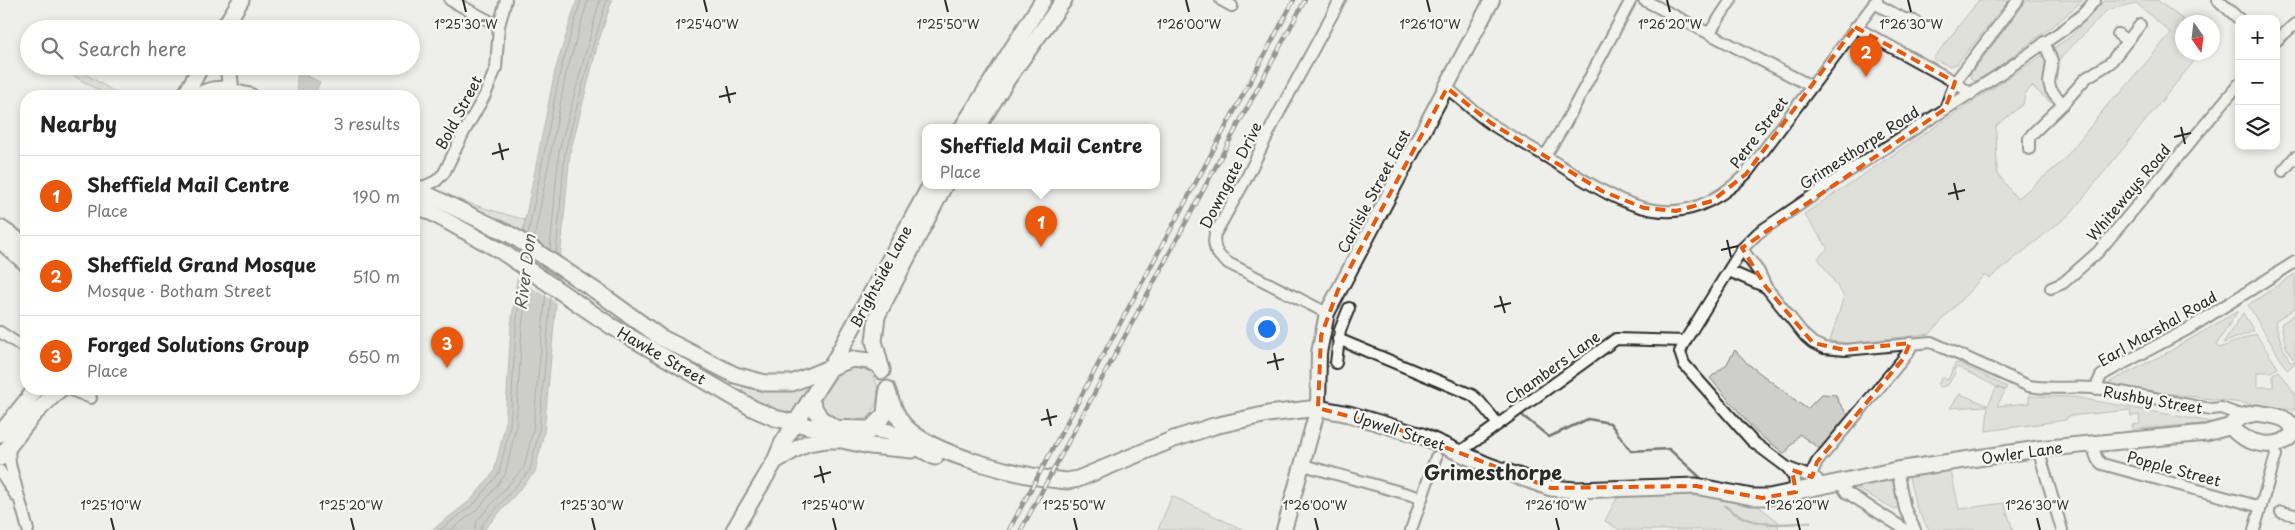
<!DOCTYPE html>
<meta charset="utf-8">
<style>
body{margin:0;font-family:"Playpen Sans",sans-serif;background:#f6f6f6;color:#222}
.controls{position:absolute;right:15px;top:15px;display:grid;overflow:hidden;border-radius:10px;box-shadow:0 2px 8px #0003}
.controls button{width:45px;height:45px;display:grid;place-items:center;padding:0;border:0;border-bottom:1px solid #e0e0e0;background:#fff;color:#222;font:25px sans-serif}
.compass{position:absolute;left:2175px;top:15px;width:45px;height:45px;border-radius:50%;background:#fff;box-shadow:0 2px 8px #0003;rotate:166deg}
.you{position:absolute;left:1266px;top:328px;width:18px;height:18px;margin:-12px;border:4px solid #fff;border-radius:50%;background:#1a73e8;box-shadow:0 0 0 8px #1a73e833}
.badge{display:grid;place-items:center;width:32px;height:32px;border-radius:50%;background:#ea580c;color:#fff;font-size:16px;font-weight:700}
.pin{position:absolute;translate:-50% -41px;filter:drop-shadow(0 1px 2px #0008)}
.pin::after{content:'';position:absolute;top:26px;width:18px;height:15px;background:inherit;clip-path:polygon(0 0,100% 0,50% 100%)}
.popup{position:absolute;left:922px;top:124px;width:238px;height:65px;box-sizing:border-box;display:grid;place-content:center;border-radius:10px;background:#fff;filter:drop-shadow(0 1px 4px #0005);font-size:16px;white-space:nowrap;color:#767676}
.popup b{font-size:19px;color:#222}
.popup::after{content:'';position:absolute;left:50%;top:100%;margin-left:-10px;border:10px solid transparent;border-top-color:#fff}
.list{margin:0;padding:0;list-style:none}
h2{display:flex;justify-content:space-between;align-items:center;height:65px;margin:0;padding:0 20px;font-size:21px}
h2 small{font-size:16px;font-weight:400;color:#767676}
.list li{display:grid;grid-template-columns:32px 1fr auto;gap:15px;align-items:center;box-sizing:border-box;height:80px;padding:0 20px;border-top:1px solid #e0e0e0}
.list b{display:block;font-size:19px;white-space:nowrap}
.list p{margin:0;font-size:16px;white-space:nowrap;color:#767676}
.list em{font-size:16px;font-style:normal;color:#767676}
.icon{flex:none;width:28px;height:28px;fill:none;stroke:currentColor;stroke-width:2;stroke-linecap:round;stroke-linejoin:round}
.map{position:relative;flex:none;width:2295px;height:530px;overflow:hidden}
.search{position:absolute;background:#fff;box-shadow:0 2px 8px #0003;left:20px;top:20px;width:400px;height:55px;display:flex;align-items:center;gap:12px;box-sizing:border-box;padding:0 18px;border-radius:28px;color:#767676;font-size:19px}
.panel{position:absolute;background:#fff;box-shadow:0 2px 8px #0003;left:20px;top:90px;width:400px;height:305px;border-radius:20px}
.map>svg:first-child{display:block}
.green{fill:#cececa;stroke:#7c7c7a;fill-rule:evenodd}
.water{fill:#a6a6a3;stroke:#757573}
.pier{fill:#eeeeea}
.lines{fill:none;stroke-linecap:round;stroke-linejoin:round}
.shore{stroke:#5c5c5b;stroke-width:1}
.stream{stroke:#757573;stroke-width:2.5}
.street-casing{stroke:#2b2b2b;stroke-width:14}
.secondary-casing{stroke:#2b2b2b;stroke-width:18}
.primary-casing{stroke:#2b2b2b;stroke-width:19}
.street{stroke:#f6f6f2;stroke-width:10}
.secondary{stroke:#f6f6f2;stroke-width:14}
.primary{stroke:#f6f6f2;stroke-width:15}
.rail-casing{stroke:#2b2b2b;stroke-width:4.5}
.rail{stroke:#f6f6f2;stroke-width:2.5;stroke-dasharray:8;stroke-linecap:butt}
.marked{fill:none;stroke:#e8590c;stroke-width:4;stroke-dasharray:10 6;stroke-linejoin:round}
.ticks{fill:none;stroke:#2b2b2b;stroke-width:2}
.labels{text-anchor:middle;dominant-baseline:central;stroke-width:4.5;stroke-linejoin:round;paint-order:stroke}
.street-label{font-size:15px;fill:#2b2b2b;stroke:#f6f6f2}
.water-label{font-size:16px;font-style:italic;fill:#565655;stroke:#f6f6f2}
.district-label{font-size:20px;font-weight:bold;fill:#2b2b2b;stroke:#f6f6f2}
.ticks-label{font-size:12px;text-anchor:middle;fill:#2b2b2b;stroke:#f6f6f2;stroke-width:4.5;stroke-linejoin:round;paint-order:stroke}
</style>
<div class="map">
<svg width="2295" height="530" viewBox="0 0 2295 530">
<rect width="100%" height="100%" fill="#eeeeea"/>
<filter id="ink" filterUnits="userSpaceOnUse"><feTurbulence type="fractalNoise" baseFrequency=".02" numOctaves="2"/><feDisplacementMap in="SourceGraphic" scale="10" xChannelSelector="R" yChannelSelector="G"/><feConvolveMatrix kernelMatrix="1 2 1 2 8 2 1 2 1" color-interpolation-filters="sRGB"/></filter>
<g filter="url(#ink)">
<g class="green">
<path d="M1979,0H2009L1957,64L1950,66L1933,59Z"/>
<path d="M2027,0H2083L2058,22L1994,70L1974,82L1970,75Z"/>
<path d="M2105,0H2157L2186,22H2182V27L2178,35L2182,40V52L2194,53L2198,56L2070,214L1990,278L1984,275C1966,296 1947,313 1930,334L1849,343L1830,341L1844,296L1818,258L1828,248L1804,214L2070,37ZM2136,3L2171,33L2120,94L2113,98L2062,162L2017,199L1997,173L1996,126L2023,104L2025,94L2032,86L2051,103L2042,83L2056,63L2107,10Z"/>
<path d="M56,66H73L121,96H109Z"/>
<path d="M444,196L525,220L522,238Z"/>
<path d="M2295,274V308L2275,322L2283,348L2291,363L2295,360V363L2287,370L2248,305Z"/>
<path d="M2238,311L2216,345L2219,348L2256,334L2278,368L2271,372H2257V387H2273V374L2279,371L2295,394V410L2104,385L2165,354Z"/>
<path d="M2243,313L2254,331L2223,343Z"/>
<path d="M2295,314V357L2293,359L2286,347L2281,324Z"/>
<path d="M1735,350L1748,364L1807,409L1822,394L1836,395L1838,401L1848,415L1820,449L1799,434L1785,454L1757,433L1710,378L1726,365Z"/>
<path d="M1959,363L2007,387L2005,390L1997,387L2005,391L1997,406L2029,403V396L2073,397L2216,423L2133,429L2132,425L2140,424L2139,415L2131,416L2130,410L2068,416L2066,420L1986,431L1988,405L1997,387L1958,367L1954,369L1955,373L1948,385L1940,387L1938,385L1942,377L1948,380L1955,364Z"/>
<path d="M853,365C881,368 885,402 866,419L830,420L819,405C829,388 834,374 853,365Z"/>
<path d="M815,382L794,416L756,402L741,391L743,386C768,393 791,391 815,382Z"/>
<path d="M1960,394L1987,405V406L1950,408Z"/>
<path d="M1950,466L1959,509L2004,503L2013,530H1929L1916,507L1908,473Z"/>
<path d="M1892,476L1896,483L1900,507L1895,509L1854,487L1855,483Z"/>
<path d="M1662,490L1758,506L1779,522L1778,530H1620L1605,521L1617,498Z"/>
<path d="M1172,496L1244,530H1158Z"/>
</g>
<g class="water">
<path d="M577,0H612L598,43L570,153L544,432L535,472L484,530H432L471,500L494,472L505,426L511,326L524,225L555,71Z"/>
<path d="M301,66L308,70L306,75L320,82L316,91L326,96H300C295,86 296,77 301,66Z"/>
</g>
<path class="pier" d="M517,255L560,282L558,304L515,277Z"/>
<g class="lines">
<g class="shore">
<path d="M528,235L560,72L581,0"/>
<path d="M534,239L566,74L588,0"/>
<path d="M550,250L559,151L600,0"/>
<path d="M556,254L565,152L594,42L607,0"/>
<path d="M440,530L475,503L499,473L510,426L516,327L522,276"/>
<path d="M451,530L479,508L505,475L516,427L522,327L528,280"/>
<path d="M475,530L477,521L524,467L533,430L546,292"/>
<path d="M481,530L482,525L530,470L539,431L551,296"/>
</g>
<g class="stream">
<path d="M1523,416L1549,437L1588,419L1610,423L1631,451L1669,449L1703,480"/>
<path d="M1725,506C1750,528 1779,525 1810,522"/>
</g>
<defs>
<g id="street">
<path d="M450,0L499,26"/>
<path d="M1221,0L1232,6"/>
<path d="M1644,0L1811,86"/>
<path d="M2218,0L2239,19"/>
<path d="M1874,3L1902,18L1915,21"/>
<path d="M1855,27L1955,82L1971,94"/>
<path d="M1710,32L1731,0"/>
<path d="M2118,34L2127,41"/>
<path d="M2276,41L2295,24"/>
<path d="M2044,42L2052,61L2049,83L2051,90L2063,104"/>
<path d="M1447,88C1461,99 1475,113 1491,124C1511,137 1533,148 1553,161C1622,204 1676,242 1746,174L1877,0"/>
<path d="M1945,109L1955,82L2018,0"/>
<path d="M2029,149V138L2033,133L2063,104L2086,78L2110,63L2140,25"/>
<path d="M1545,156L1565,124L1631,0"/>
<path d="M2283,171L2295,157"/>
<path d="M415,187L425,186L436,181L444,173L464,132L485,95L496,68L499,26L506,0"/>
<path d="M1742,249L1759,272L1766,287L1805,336L1813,343L1824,348L1845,350L1931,342L2029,386C2050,390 2072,386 2094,388C2133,393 2172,402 2211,409L2221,408L2243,416"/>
<path d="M1729,271L1766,287"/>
<path d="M2051,288L2063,283L2098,252L2239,84"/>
<path d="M1327,313L1228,263C1217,256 1212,247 1215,234L1246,179L1275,120L1340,0"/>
<path d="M0,332L26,349"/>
<path d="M1338,339L1472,395L1479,401L1498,424"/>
<path d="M1336,363L1340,330L1349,308"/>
<path d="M69,389L91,398"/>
<path d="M2095,389L2101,376L2107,372L2188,329L2295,262"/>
<path d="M2091,442L2097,459L2102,464L2261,507"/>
<path d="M9,446L10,464L28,530"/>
<path d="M2038,449L2062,530"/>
<path d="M1460,452L1616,339L1685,341"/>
<path d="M1303,465L1422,498"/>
<path d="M1788,468L1794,477L1796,492"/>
<path d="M1897,470L1905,509L1915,530"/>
<path d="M0,471L16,496"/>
<path d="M1812,477L1813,470L1817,462L1903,359L1910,349V343"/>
<path d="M1840,482L1846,492L1906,530"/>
<path d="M1821,486L1817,479L1788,468L1752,441L1684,364L1680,352L1685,341L1742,249L1758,233L1843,175L1997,76L2066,28L2082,15L2095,0"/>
<path d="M2281,512L2295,515"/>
<path d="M1411,530L1436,457"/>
<path d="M2254,530L2276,455L2274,445"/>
</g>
<path id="secondary" d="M1284,530L1318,408L1319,353L1327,313L1492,0"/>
<g id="primary">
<path d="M223,29L241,0"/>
<path d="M228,66L231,90"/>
<path d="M232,92L250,96"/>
<path d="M185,96L201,66"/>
<path d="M198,96C208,89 218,88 231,90L233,96"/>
<path d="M962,128L1043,0"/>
<path d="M977,128L1006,81L1064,0"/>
<path d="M414,188L513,236L602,295L660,337L735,375L765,383H792L852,359L869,361L877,364L882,369"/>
<path d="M414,203L501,251L611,326L754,409L775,418L815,428L872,429L889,432L935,457"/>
<path d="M0,228L26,245"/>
<path d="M0,236L3,243L26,263"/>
<path d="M882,371L874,341L877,316L944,186"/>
<path d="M887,389C891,401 895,414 903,424C930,456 1026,477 1067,481L1078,479L1174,439L1214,426L1268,414L1318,408L1349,414L1422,436L1487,465L1551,488L1576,490L1696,486L1752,497H1769L1897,470L2038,449L2206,433L2232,426"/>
<path d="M810,400L820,418L835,428"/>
<path d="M2257,413C2271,416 2291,415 2294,432C2281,452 2247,445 2233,429V423L2243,416Z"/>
<path d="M0,434L36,389"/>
<path d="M846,441L870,446L912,450"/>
<path d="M0,458L33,415L60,389"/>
<path d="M775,461L807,443L826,440H850L866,434L885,414L887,394"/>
<path d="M734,530L775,461L782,444L831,367L930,186"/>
</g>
</defs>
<use href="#street" class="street-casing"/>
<use href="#secondary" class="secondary-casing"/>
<use href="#primary" class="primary-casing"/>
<use href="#street" class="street"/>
<use href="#secondary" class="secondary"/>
<use href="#primary" class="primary"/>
<defs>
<g id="rail">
<path d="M1009,530L1294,0"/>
<path d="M1021,530L1305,0"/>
</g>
</defs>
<use href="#rail" class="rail-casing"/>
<use href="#rail" class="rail"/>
</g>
</g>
<path d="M0 0H2295V530H0ZM1855,27L1955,82L1945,109L1742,248L1766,287L1813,343L1845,350L1910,343L1903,359L1817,462L1812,477L1792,470L1796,492L1762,498L1696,486L1551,488L1400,430L1318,408L1321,336L1338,290L1447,88L1491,123L1602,191L1644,208L1676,211L1712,201L1746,174Z" fill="#eeeeea" fill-opacity=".55" fill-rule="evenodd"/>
<path class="marked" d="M1855,27L1955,82L1945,109L1742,248L1766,287L1813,343L1845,350L1910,343L1903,359L1817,462L1812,477L1792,470L1796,492L1762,498L1696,486L1551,488L1400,430L1318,408L1321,336L1338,290L1447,88L1491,123L1602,191L1644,208L1676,211L1712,201L1746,174Z"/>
<path class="ticks" d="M463,0L466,12M704,0L707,12M945,0L948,12M1186,0L1189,12M1427,0L1430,12M1667,0L1670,12M1908,0L1911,12M726,86L730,103M719,97L736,93M2181,127L2185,144M2174,137L2191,133M499,143L503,160M492,154L509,149M1954,183L1958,200M1948,194L1965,190M1727,240L1731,257M1721,250L1738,246M1500,296L1505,313M1494,307L1511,303M1274,353L1278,370M1267,363L1284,359M1047,409L1051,426M1041,420L1057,416M820,466L824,483M814,477L831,472M111,518L114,530M351,518L354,530M592,518L595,530M833,518L836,530M1074,518L1077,530M1315,518L1318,530M1556,518L1559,530M1797,518L1800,530M2037,518L2040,530"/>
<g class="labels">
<g class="street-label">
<text transform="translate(458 112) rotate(-62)">Bold Street</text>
<text transform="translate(1758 132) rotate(-53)">Petre Street</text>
<text transform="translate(1859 147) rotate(-33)">Grimesthorpe Road</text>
<text transform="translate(1230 175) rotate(-63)">Downgate Drive</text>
<text transform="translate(1373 191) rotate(-62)">Carlisle Street East</text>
<text transform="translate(2128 192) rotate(-50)">Whiteways Road</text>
<text transform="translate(880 276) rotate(-62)">Brightside Lane</text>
<text transform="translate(2157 328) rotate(-30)">Earl Marshal Road</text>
<text transform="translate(662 355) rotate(30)">Hawke Street</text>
<text transform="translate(1552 367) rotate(-36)">Chambers Lane</text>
<text transform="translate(2153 399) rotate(10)">Rushby Street</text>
<text transform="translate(1399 430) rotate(18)">Upwell Street</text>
<text transform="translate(2022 452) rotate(-8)">Owler Lane</text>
<text transform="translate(2174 468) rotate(15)">Popple Street</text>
</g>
<g class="water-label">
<text transform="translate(524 272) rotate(-83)">River Don</text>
</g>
<g class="district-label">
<text x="1493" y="472">Grimesthorpe</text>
</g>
</g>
<g class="ticks-label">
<text x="1189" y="29">1°26'00"W</text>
<text x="466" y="29">1°25'30"W</text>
<text x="707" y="29">1°25'40"W</text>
<text x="948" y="29">1°25'50"W</text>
<text x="1430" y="29">1°26'10"W</text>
<text x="1670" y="29">1°26'20"W</text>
<text x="1911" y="29">1°26'30"W</text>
<text x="111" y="510">1°25'10"W</text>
<text x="351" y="510">1°25'20"W</text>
<text x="592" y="510">1°25'30"W</text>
<text x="833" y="510">1°25'40"W</text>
<text x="1074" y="510">1°25'50"W</text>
<text x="1315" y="510">1°26'00"W</text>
<text x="1556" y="510">1°26'10"W</text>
<text x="1797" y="510">1°26'20"W</text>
<text x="2037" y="510">1°26'30"W</text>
</g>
</svg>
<div class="controls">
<button>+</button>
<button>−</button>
<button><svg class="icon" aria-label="layers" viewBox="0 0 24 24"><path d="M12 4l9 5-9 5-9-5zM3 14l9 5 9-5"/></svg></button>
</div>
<svg class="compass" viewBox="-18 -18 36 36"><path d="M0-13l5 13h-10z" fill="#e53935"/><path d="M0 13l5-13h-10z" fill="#767676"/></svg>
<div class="you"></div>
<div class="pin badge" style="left:1041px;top:247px">1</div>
<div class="popup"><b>Sheffield Mail Centre</b>Place</div>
<div class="pin badge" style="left:1866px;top:77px">2</div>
<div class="pin badge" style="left:447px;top:368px">3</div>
<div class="search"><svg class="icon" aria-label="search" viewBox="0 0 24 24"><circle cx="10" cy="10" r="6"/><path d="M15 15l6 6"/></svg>Search here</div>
<section class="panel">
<h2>Nearby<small>3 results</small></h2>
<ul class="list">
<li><span class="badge">1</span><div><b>Sheffield Mail Centre</b><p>Place</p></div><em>190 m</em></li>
<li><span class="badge">2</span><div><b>Sheffield Grand Mosque</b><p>Mosque · Botham Street</p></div><em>510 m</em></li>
<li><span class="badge">3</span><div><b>Forged Solutions Group</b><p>Place</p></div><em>650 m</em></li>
</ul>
</section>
</div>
